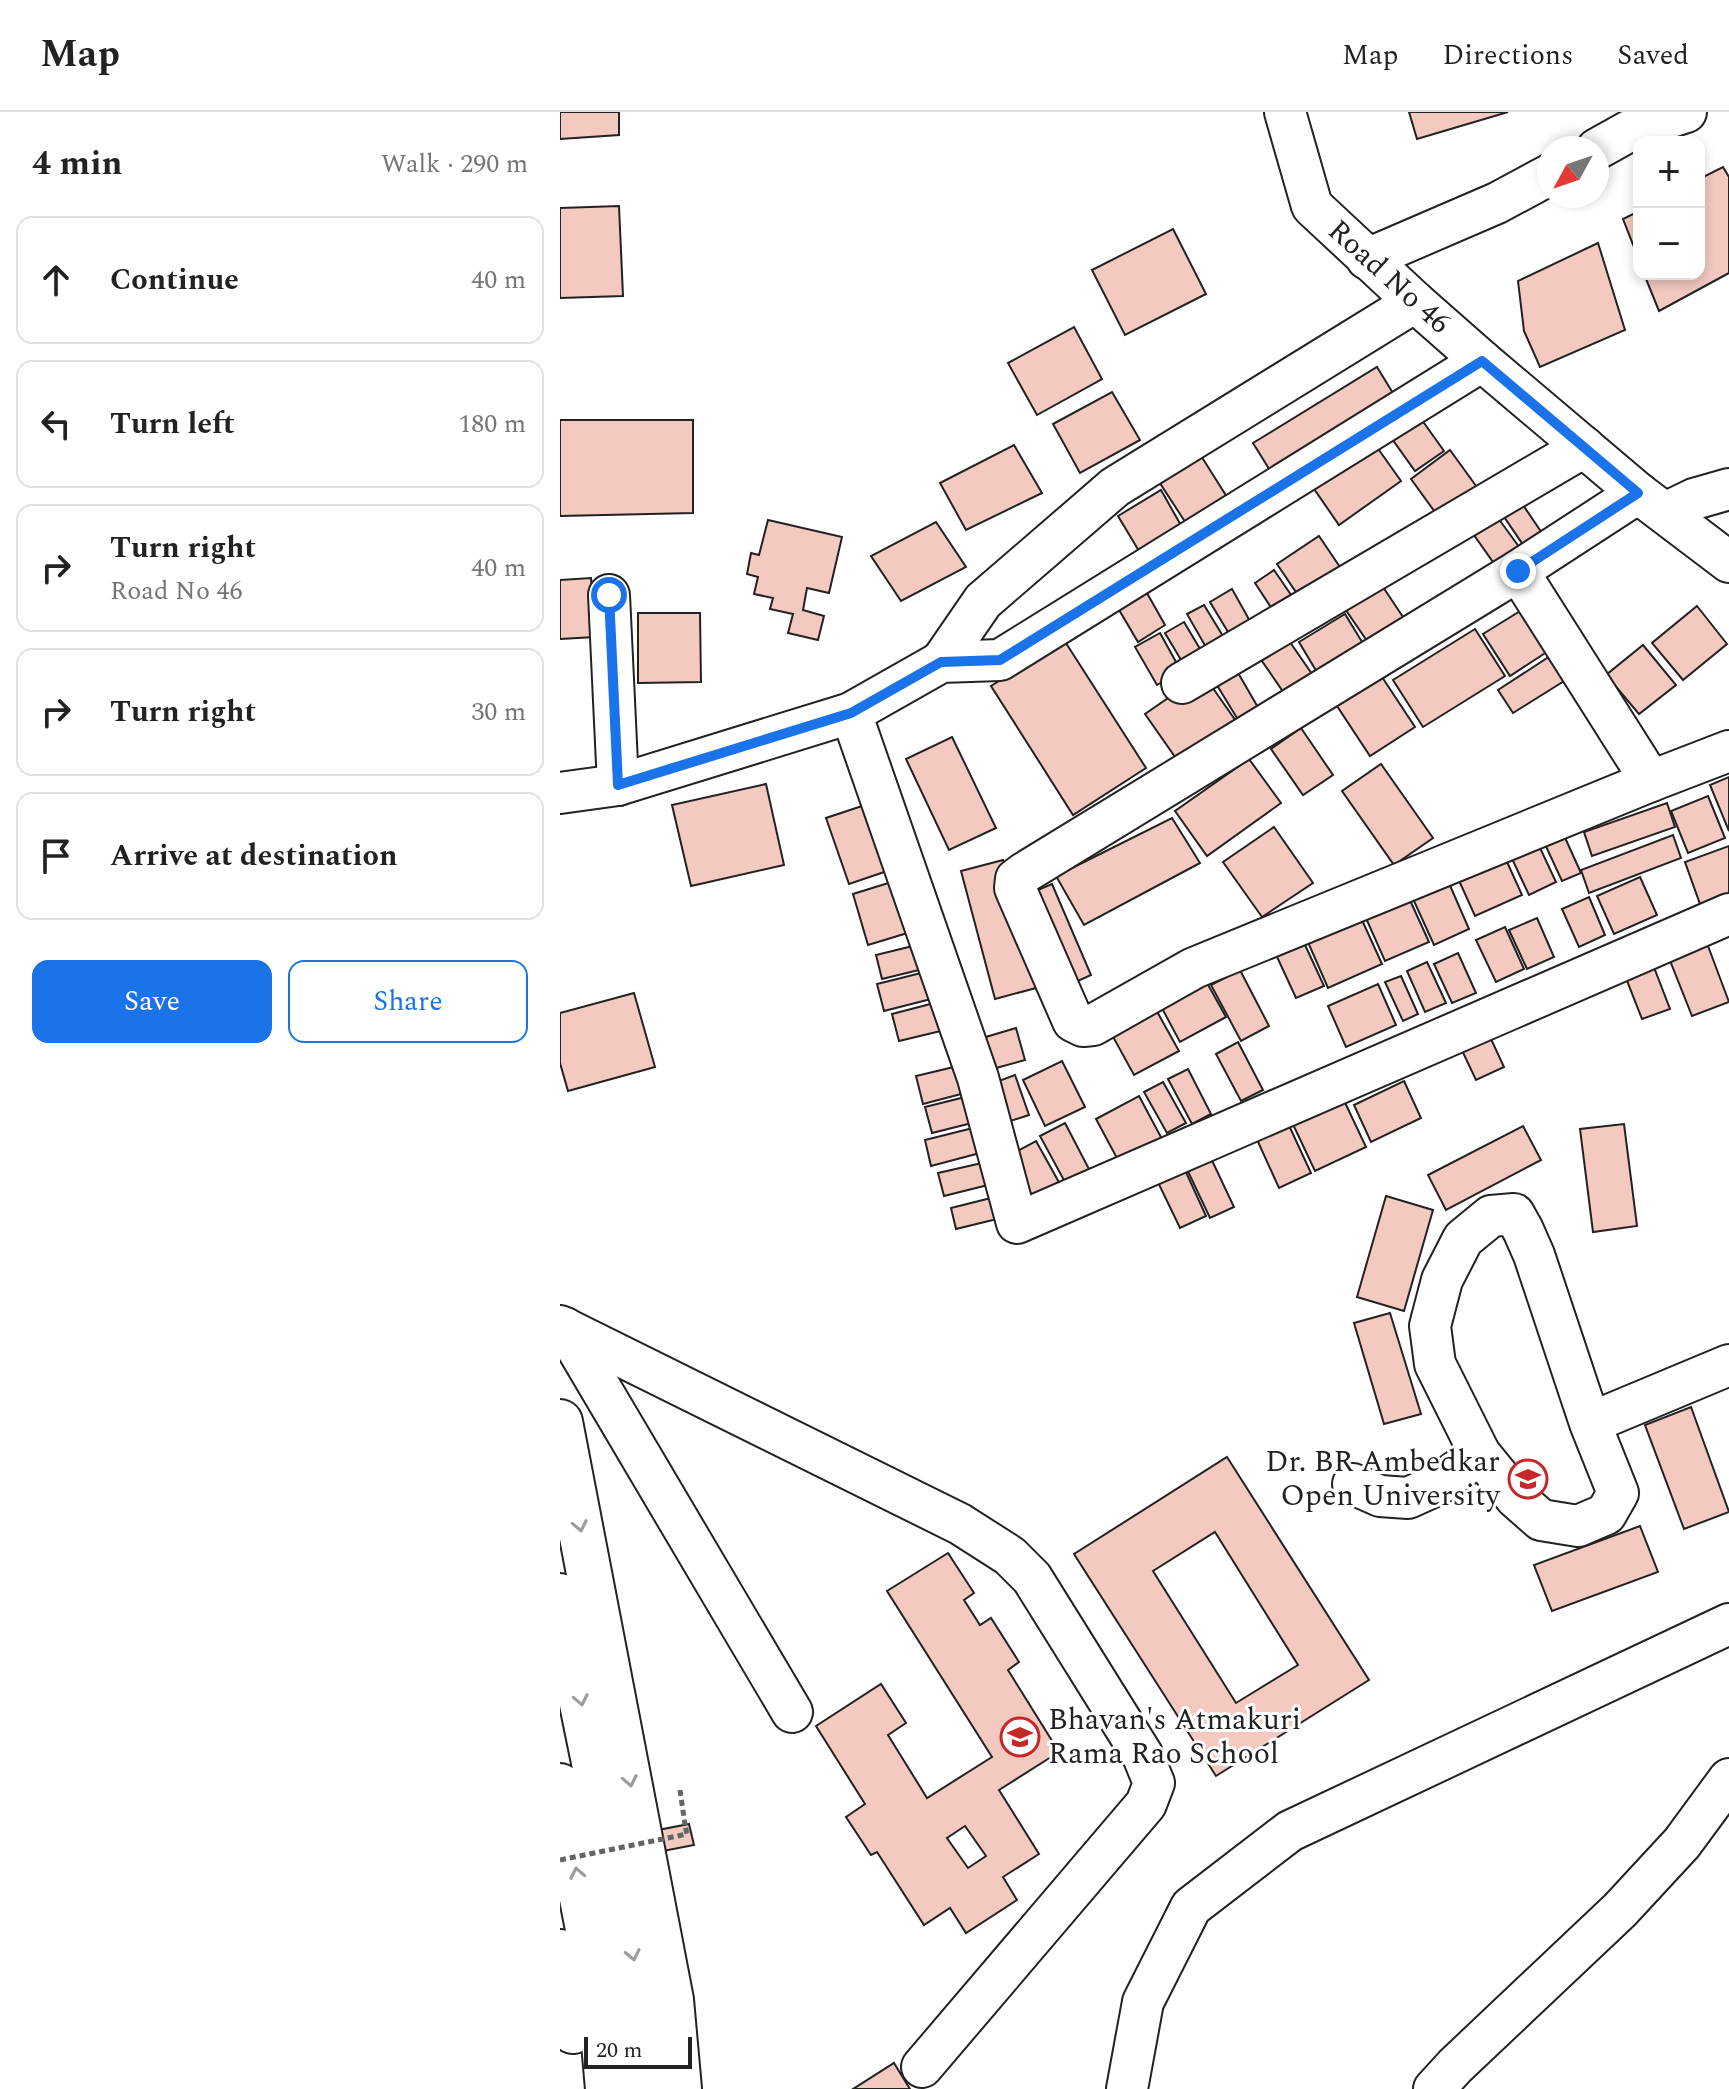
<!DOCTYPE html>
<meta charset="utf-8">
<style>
body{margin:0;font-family:Spectral,serif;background:#f2f2f2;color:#222}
.controls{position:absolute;right:24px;top:24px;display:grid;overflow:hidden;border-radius:16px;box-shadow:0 4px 12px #0003}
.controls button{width:72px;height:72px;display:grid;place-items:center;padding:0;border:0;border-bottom:2px solid #e0e0e0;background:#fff;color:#222;font:40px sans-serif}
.compass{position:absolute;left:977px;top:24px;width:72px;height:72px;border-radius:50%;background:#fff;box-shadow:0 4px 12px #0003;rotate:230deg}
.scale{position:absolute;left:24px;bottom:20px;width:108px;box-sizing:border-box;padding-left:8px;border:4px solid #222;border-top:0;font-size:22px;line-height:28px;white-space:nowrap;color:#222;-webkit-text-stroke:6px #fff;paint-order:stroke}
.stop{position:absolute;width:24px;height:24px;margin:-18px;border:6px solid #1a73e8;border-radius:50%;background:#fff}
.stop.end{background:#1a73e8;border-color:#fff;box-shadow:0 2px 8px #0008}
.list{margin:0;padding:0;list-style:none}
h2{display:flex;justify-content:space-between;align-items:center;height:104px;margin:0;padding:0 32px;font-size:34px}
h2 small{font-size:26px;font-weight:400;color:#767676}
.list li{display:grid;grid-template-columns:52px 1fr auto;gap:24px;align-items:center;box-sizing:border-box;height:128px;margin:0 16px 16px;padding:0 16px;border:2px solid #e0e0e0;border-radius:16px}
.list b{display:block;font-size:30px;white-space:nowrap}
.list p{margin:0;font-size:26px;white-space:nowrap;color:#767676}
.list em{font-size:26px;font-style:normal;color:#767676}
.actions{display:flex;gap:16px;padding:24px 32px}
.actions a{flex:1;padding:18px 0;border:2px solid #1a73e8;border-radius:16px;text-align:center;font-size:28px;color:#1a73e8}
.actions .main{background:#1a73e8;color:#fff}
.icon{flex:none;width:44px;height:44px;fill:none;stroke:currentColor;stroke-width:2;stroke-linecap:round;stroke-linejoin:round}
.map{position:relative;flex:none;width:1169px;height:1977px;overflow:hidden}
header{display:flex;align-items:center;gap:48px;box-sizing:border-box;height:112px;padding:0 40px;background:#fff;border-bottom:2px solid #e0e0e0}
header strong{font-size:38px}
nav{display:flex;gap:44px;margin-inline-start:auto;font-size:28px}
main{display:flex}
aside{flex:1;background:#fff}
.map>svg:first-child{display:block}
.building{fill:#f3c9c0;stroke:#222;stroke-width:2;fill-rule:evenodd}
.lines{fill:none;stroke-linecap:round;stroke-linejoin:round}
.minor-casing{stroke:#222;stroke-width:44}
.major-casing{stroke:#222;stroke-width:48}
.path{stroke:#646464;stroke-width:5;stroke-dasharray:6 4;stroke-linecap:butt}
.minor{stroke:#fff;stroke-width:40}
.major{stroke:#fff;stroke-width:44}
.path-bridge{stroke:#646464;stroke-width:5;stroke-dasharray:6 4;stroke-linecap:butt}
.oneway{stroke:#9c9c9c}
.route{stroke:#1a73e8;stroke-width:10}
.labels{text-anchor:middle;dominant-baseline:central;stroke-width:6;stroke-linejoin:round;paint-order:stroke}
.street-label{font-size:30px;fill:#222;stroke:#fff}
.poi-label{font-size:30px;fill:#222;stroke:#fff;text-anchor:end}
</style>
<header>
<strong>Map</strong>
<nav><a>Map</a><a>Directions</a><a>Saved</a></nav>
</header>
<main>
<aside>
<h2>4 min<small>Walk · 290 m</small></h2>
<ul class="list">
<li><svg class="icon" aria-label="ahead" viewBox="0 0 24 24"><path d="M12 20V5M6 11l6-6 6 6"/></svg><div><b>Continue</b></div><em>40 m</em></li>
<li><svg class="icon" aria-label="left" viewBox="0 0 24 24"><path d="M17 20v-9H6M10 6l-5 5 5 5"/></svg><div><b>Turn left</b></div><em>180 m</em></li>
<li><svg class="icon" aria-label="right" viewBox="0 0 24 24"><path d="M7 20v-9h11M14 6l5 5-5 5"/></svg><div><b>Turn right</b><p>Road No 46</p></div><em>40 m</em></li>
<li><svg class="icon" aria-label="right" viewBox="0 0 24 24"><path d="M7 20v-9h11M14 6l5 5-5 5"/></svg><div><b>Turn right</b></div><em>30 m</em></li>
<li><svg class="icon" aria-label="arrive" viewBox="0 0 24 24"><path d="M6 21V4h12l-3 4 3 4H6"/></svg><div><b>Arrive at destination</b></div></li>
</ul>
<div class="actions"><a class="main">Save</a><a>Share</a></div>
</aside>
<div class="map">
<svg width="1169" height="1977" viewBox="0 0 1169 1977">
<rect width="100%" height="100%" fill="#fff"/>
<g class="building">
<path d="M0,0H59V23L0,27Z"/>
<path d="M849,0H948L857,27Z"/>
<path d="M1163,55L1169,65V161L1099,199L1084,162H1139V67Z"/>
<path d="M59,94L63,184L0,186V96Z"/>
<path d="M1079,99V148L1063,107Z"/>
<path d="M613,117L646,182L565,223L532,158Z"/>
<path d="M1038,131L1065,218L980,255L964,219L958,169Z"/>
<path d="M514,215L542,267L477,303L448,251Z"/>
<path d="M817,255L842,296L719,373L693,331Z"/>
<path d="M552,280L580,328L520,361L493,312Z"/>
<path d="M854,297L884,339L855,359L825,317Z"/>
<path d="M0,308H133V401L0,404Z"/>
<path d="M814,331L841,369L779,413L752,374Z"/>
<path d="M454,333L482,381L406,418L380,371Z"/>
<path d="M890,338L919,378L880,407L851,367Z"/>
<path d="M638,339L672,393L631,419L596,365Z"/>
<path d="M601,378L627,424L585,449L558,404Z"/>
<path d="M957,384L988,430L970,443L938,396Z"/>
<path d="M938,406L965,443L940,460L914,423Z"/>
<path d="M208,408L282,425L269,481L247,476L243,498L264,504L258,528L228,521L233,502L210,497L213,486L194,482L198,465L187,462L191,441L199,443Z"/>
<path d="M376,410L406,455L341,489L311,444Z"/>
<path d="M759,424L786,464L744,492L717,452Z"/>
<path d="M714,458L740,496L720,509L695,471Z"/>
<path d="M815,463L851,517L816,542L779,488Z"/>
<path d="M31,466L35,525L0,527V468Z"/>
<path d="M583,474L605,513L578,530L555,491Z"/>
<path d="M672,477L695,518L674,530L650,490Z"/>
<path d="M973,491L999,532L950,564L923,522Z"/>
<path d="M644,493L669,534L651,544L627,502Z"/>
<path d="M1137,494L1167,532L1123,568L1092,531Z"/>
<path d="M78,501H140L141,570L78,571Z"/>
<path d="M785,502L810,543L764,572L739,530Z"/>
<path d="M624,510L646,547L627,558L605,521Z"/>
<path d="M915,517L945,564L863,615L833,568Z"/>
<path d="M723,520L761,575L733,594L695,539Z"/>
<path d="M600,521L621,559L597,573L575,535Z"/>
<path d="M504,528L586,656L513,703L431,574Z"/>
<path d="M1083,533L1116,573L1079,602L1046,563Z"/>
<path d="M1001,537L1017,561L953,601L938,578Z"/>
<path d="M670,547L703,604L683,616L649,560Z"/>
<path d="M643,562L678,612L620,652L585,602Z"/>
<path d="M822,565L855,615L810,644L777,594Z"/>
<path d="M741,616L773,663L743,683L711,637Z"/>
<path d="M392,625L436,716L389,738L346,647Z"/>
<path d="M689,647L721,691L647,744L615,699Z"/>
<path d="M821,652L873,726L834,753L782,679Z"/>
<path d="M1169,665V719L1150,673Z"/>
<path d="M206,672L224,753L131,774L112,693Z"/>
<path d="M1148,684L1165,726L1128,741L1111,699Z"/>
<path d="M314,690L336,756L289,772L266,706Z"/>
<path d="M1107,691L1115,715L1032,744L1024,720Z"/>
<path d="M612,706L640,751L524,813L496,764Z"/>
<path d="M714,715L753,771L702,805L663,750Z"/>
<path d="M1002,719L1021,761L1002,769L983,728Z"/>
<path d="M974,723L996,770L969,783L947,736Z"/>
<path d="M1113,723L1121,746L1029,781L1021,758Z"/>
<path d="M1169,734V782L1140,792L1125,750Z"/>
<path d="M943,741L962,783L915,804L896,762Z"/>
<path d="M443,748L476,876L435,887L401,759Z"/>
<path d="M885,762L909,817L874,833L849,778Z"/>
<path d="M1080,765L1097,803L1054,822L1037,784Z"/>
<path d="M338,768L354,819L308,833L293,782Z"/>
<path d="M492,772L531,863L505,875L466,783Z"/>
<path d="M844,775L869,830L825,849L801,795Z"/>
<path d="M1029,785L1045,823L1019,835L1002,797Z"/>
<path d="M797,797L822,852L768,876L744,821Z"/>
<path d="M977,806L994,845L967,857L949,818Z"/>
<path d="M945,815L964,857L936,870L916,828Z"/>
<path d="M740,822L764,874L736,886L712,834Z"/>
<path d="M1145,826L1169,890L1132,904L1107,841Z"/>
<path d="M361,832L367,856L322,867L316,843Z"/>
<path d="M898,841L916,881L892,891L874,852Z"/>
<path d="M1090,845L1110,897L1082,907L1062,856Z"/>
<path d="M867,850L886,891L865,900L847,859Z"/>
<path d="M680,858L709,914L681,929L651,873Z"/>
<path d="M369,859L375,886L324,899L317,872Z"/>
<path d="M641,860L666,905L620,930L596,885Z"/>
<path d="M841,864L858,902L843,909L825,870Z"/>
<path d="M818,872L836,913L786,935L768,894Z"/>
<path d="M74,881L95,955L8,979L0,951V901Z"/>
<path d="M590,887L619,939L574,963L546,912Z"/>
<path d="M382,889L389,917L339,929L332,902Z"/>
<path d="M925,914L944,955L916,968L897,928Z"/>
<path d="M456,916L465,948L429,958L419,927Z"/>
<path d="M678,930L703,978L681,989L656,942Z"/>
<path d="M502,949L525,995L485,1014L463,968Z"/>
<path d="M398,954L405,981L363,992L356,964Z"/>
<path d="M628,957L651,1002L632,1012L608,967Z"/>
<path d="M455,963L469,1003L438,1013L425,974Z"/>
<path d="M844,969L861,1006L811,1030L794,993Z"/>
<path d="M603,970L626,1011L607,1021L584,980Z"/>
<path d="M780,980L806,1035L755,1059L729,1004Z"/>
<path d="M579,984L602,1027L559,1050L536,1007Z"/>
<path d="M405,985L412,1011L372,1021L365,995Z"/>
<path d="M726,1007L751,1061L719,1076L694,1021Z"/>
<path d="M505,1011L530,1059L506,1072L480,1024Z"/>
<path d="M1064,1012L1077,1114L1033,1120L1020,1017Z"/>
<path d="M963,1014L981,1048L886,1098L868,1063Z"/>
<path d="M413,1016L420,1041L371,1054L365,1028Z"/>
<path d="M476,1029L501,1074L475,1089L450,1043Z"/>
<path d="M648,1040L674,1095L650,1106L624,1051Z"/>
<path d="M620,1047L646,1104L620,1116L593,1060Z"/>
<path d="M422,1051L428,1073L384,1084L378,1061Z"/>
<path d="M826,1084L873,1098L844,1199L797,1185Z"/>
<path d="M431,1086L437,1107L396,1117L391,1096Z"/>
<path d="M830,1201L861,1302L824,1312L794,1211Z"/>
<path d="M1131,1295L1169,1400L1124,1417L1085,1313Z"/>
<path d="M667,1345L809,1568L656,1664L514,1442ZM655,1420L738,1553L676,1591L593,1459Z"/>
<path d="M1080,1414L1098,1460L992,1499L974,1453Z"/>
<path d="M388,1441L414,1481L404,1488L420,1513L431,1506L459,1550L448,1558L499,1640L439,1678L479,1742L443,1765L457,1788L406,1821L390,1796L364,1813L317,1740L311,1743L286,1705L305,1692L256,1614L321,1572L346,1611L328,1623L367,1686L432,1645L327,1479ZM405,1714L426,1744L408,1756L387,1726Z"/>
<path d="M129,1712L134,1733L0,1759V1737Z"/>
<path d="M334,1951L350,1977H293Z"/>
</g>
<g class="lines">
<defs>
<g id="minor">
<path d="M725,0L752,94L855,190L922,249L1078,381L1169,450"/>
<path d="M1037,37L1071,18L1126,0"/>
<path d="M807,147L937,91L989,63"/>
<path d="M1078,381L958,459L464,761L456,767L455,776L513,909L523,914L533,913L634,856L1091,669L1169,639"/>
<path d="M1105,401L1134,387L1169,377"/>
<path d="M958,459L1091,669"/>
<path d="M49,483L58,673"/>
<path d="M381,550L423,489L555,375L855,190"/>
<path d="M622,571L1024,335"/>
<path d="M291,601L418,966L457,1111L1169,802"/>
<path d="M0,681L58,673L291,601L381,550L440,548L922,249"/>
<path d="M0,1214L400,1412L450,1444L472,1466L583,1644L594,1671L586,1692L362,1955"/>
<path d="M5,1216L232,1600"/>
<path d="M1030,1311L1058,1381L1046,1402L1018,1414L981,1408L956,1386L920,1342L875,1252L870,1214L882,1168L903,1127L931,1104L954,1102L963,1118L974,1143L1030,1311L1169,1253"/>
<path d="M793,1372L820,1384L848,1386L879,1372L920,1342"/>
<path d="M567,1977L583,1890L631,1795L730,1719L1169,1512"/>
<path d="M874,1977L895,1954L1060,1798L1122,1731L1169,1667"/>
</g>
<g id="major">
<path d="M0,1310L111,1888L119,1977"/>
<path d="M0,1484L77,1860L85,1977"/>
<path d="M0,1674L39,1873L48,1977"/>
<path d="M0,1840L9,1877L13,1919"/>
</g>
</defs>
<use href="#minor" class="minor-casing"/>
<use href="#major" class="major-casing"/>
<path class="path" d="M120,1678L125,1713"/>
<use href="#minor" class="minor"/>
<use href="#major" class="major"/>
<path class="path-bridge" d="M0,1748L127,1722L125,1713"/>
</g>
<defs><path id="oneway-chevron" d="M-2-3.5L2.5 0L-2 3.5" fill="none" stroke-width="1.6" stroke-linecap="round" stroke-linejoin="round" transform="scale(2)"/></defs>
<g class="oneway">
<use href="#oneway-chevron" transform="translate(20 1414) rotate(79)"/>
<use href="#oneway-chevron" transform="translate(21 1588) rotate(79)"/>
<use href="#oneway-chevron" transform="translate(70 1669) rotate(79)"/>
<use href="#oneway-chevron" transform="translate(17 1761) rotate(-101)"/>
<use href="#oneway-chevron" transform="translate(73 1843) rotate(78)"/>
</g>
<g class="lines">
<path class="route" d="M49,483L58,673L291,601L381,550L440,548L922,249L1078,381L958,459"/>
</g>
<defs>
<symbol id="university-ring" viewBox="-11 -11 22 22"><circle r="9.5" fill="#fff" stroke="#c62828" stroke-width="1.5"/><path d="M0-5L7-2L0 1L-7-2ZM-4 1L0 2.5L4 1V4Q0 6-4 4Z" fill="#c62828"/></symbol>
<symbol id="school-ring" viewBox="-11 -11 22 22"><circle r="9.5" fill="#fff" stroke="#c62828" stroke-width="1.5"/><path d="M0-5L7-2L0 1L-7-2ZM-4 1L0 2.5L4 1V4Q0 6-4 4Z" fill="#c62828"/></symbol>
</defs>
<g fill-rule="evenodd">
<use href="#university-ring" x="946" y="1345" width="44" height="44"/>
<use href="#school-ring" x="438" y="1603" width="44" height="44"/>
</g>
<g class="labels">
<g class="street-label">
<text transform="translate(829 165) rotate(42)">Road No 46</text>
</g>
<g class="poi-label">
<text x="940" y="1350">Dr. BR Ambedkar<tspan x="940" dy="34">Open University</tspan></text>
<text x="488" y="1608" text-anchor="start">Bhavan's Atmakuri<tspan x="488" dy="34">Rama Rao School</tspan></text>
</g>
</g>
</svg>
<div class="controls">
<button>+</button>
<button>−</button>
</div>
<svg class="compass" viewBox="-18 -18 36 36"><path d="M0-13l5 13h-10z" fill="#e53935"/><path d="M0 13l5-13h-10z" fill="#767676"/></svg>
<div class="scale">20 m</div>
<div class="stop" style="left:49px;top:483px"></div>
<div class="stop end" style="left:958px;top:459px"></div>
</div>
</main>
